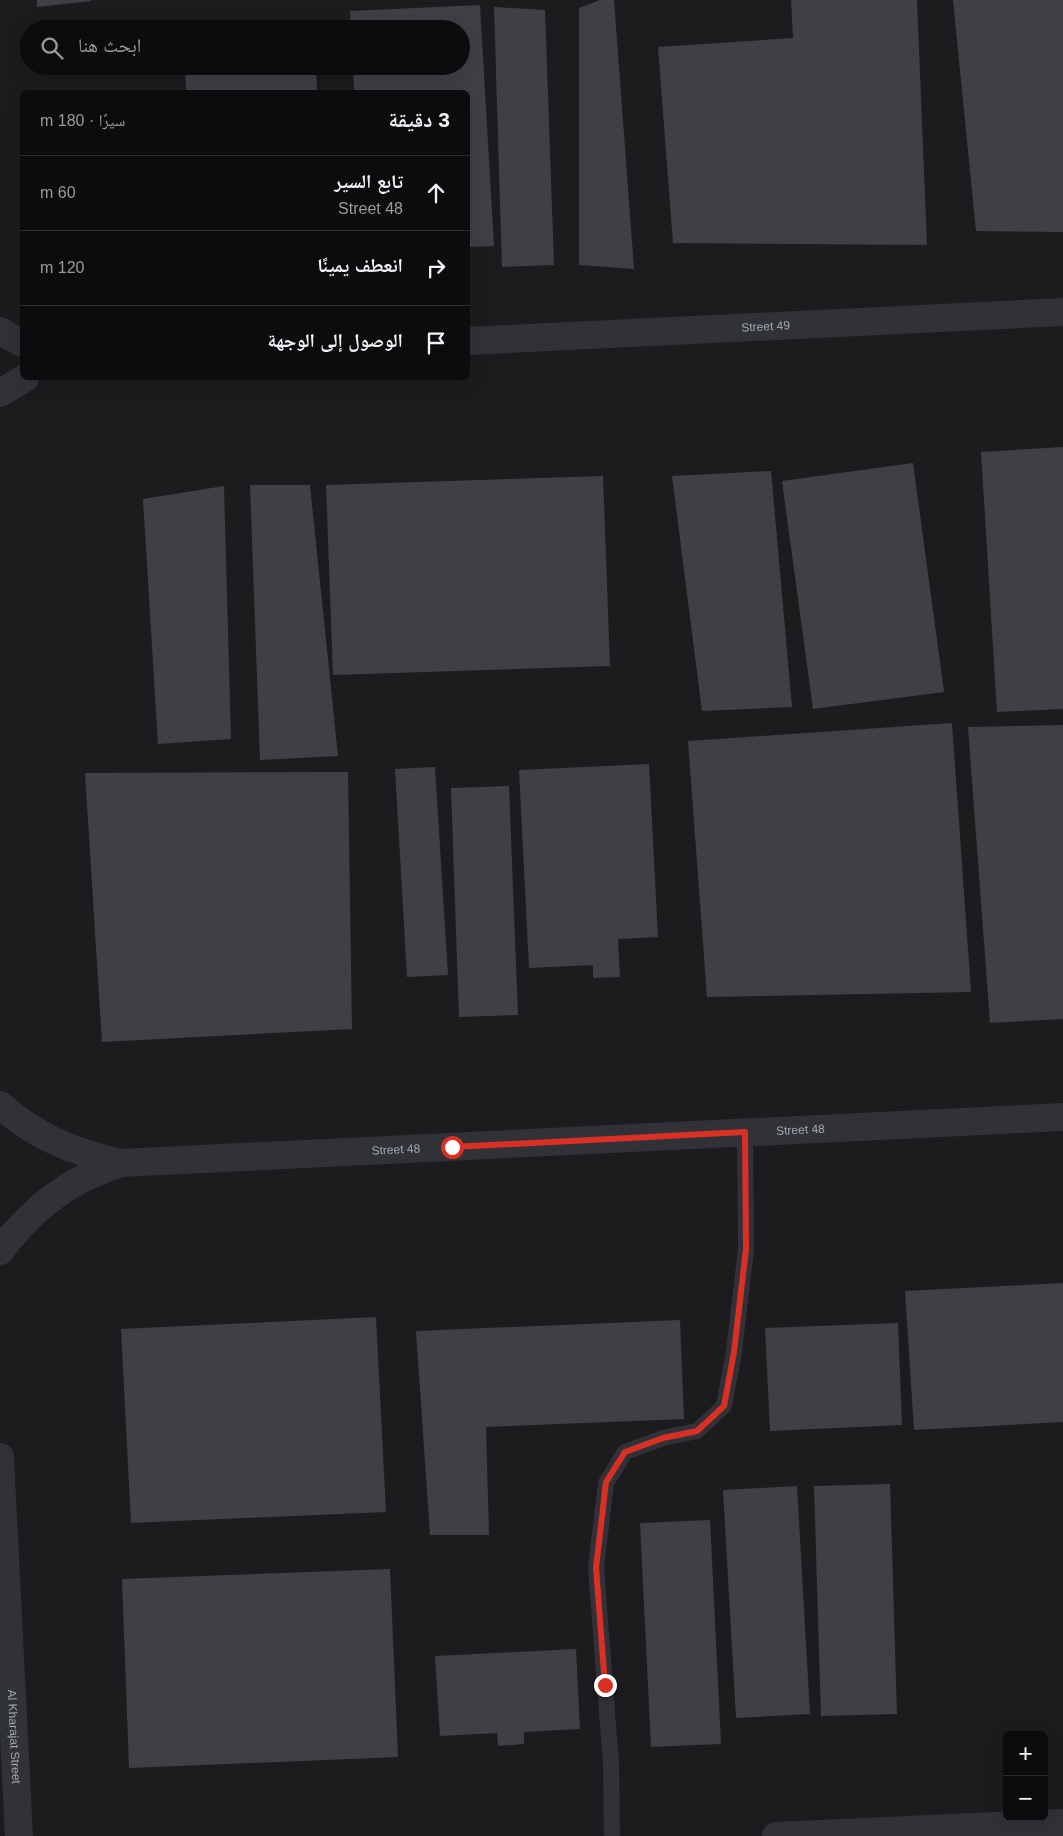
<!DOCTYPE html>
<html lang="ar">
<meta charset="utf-8">
<style>
body{margin:0;font-family:Arial,"Noto Naskh Arabic",sans-serif;background:#151517;color:#f1f3f6;direction:rtl}
.controls{position:absolute;right:15px;bottom:15px;display:grid;overflow:hidden;border-radius:8px;box-shadow:0 5px 20px #0002}
.controls button{width:45px;height:45px;display:grid;place-items:center;padding:0;border:0;border-bottom:1px solid #2c2c2e;background:#0c0c0e;color:#f1f3f6;font:25px sans-serif}
.stop{position:absolute;width:15px;height:15px;margin:-11px;border:4px solid #d93025;border-radius:50%;background:#fff}
.stop.end{background:#d93025;border-color:#fff;box-shadow:0 1px 5px #0008}
.list{margin:0;padding:0;list-style:none}
h2{display:flex;justify-content:space-between;align-items:center;height:65px;margin:0;padding:0 20px;font-size:21px}
h2 small{font-size:16px;font-weight:400;color:#9a9b9e}
.list li{display:grid;grid-template-columns:32px 1fr auto;gap:15px;align-items:center;box-sizing:border-box;height:75px;padding:0 20px;border-top:1px solid #2c2c2e}
.list b{display:block;font-size:19px;white-space:nowrap}
.list p{margin:0;font-size:16px;white-space:nowrap;color:#9a9b9e}
.list em{font-size:16px;font-style:normal;color:#9a9b9e}
.icon{flex:none;width:28px;height:28px;fill:none;stroke:currentColor;stroke-width:2;stroke-linecap:round;stroke-linejoin:round}
.map{position:relative;flex:none;width:1063px;height:1836px;overflow:hidden;direction:ltr}
.search{position:absolute;background:#0c0c0e;box-shadow:0 5px 20px #0002;left:20px;top:20px;width:450px;height:55px;display:flex;align-items:center;gap:12px;box-sizing:border-box;padding:0 18px;border-radius:28px;color:#9a9b9e;font-size:19px}
.panel{position:absolute;background:#0c0c0e;box-shadow:0 5px 20px #0002;left:20px;top:90px;width:450px;height:290px;border-radius:8px;direction:rtl}
.map>svg:first-child{display:block}
.built{fill:#1c1c1f;fill-rule:evenodd}
.building{fill:#3f4045}
.lines{fill:none;stroke-linecap:round;stroke-linejoin:round}
.lane{stroke:#313237;stroke-width:16}
.street{stroke:#313237;stroke-width:28}
.route{stroke:#d93025;stroke-width:6}
.labels{text-anchor:middle;dominant-baseline:central;stroke-width:4;stroke-linejoin:round;paint-order:stroke}
.street-label{font-size:12px;fill:#a1a7b3;stroke:#0b0b0d}
</style>
<div class="map">
<svg width="1063" height="1836" viewBox="0 0 1063 1836">
<rect width="100%" height="100%" fill="#101012"/>
<path class="built" d="M0,0H1063V1836H0ZM29,29H461V66H29ZM22,92H468V378H22ZM1007,1735H1044V1817H1007Z"/>
<g class="building">
<path d="M37,0H91V1L37,7Z"/>
<path d="M600,0H614L634,269L579,265V8Z"/>
<path d="M791,0H917L927,245L673,243L658,47L793,38Z"/>
<path d="M953,0H1063V232L976,231Z"/>
<path d="M480,5L494,246L468,247V92H354L353,66H461V29H351L350,11Z"/>
<path d="M494,7L545,10L554,265L502,267Z"/>
<path d="M185,66H316L317,92H186Z"/>
<path d="M1063,447V709L997,712L981,452Z"/>
<path d="M913,463L944,692L813,709L782,481Z"/>
<path d="M771,471L792,707L702,711L672,476Z"/>
<path d="M603,476L610,666L333,675L326,485Z"/>
<path d="M250,485H310L338,756L260,760Z"/>
<path d="M224,486L231,739L158,744L143,499Z"/>
<path d="M952,723L971,992L707,997L688,741Z"/>
<path d="M1063,725V1019L990,1023L968,727Z"/>
<path d="M649,764L658,937L618,939L620,977L593,978V965L529,968L519,770Z"/>
<path d="M435,767L448,975L407,977L395,769Z"/>
<path d="M348,772L352,1029L102,1042L85,773Z"/>
<path d="M509,786L518,1015L459,1017L451,788Z"/>
<path d="M1063,1283V1422L914,1430L905,1291Z"/>
<path d="M376,1317L386,1512L131,1523L121,1329Z"/>
<path d="M680,1320L684,1419L486,1427L489,1535H430L416,1331Z"/>
<path d="M898,1323L902,1425L770,1431L765,1328Z"/>
<path d="M890,1484L897,1714L821,1716L814,1486Z"/>
<path d="M797,1486L810,1714L736,1718L723,1490Z"/>
<path d="M710,1520L721,1744L651,1747L640,1523Z"/>
<path d="M390,1569L398,1757L129,1768L122,1579Z"/>
<path d="M576,1649L580,1729L524,1732V1744L498,1746L497,1733L440,1736L435,1656Z"/>
</g>
<g class="lines">
<path class="lane" d="M612,1836L611,1764L596,1568L606,1483L625,1452L663,1438L697,1431L724,1406L734,1352L746,1249L745,1132"/>
<g class="street">
<path d="M0,331L22,343"/>
<path id="s1" d="M468,341L1063,312"/>
<path d="M0,393L25,378"/>
<path id="s2" d="M0,1105C37,1138 73,1151 120,1163L1063,1117"/>
<path d="M0,1251C22,1222 48,1197 80,1180C93,1173 107,1168 120,1163"/>
<path id="s3" d="M0,1457L19,1836"/>
<path d="M776,1836L1063,1823"/>
</g>
</g>
<g class="lines">
<path class="route" d="M452,1147L745,1132L746,1249L734,1352L724,1406L697,1431L663,1438L625,1452L606,1482L596,1568L605,1685"/>
</g>
<g class="labels">
<g class="street-label">
<text stroke="none"><textPath href="#s1" startOffset="298">Street 49</textPath></text>
<text stroke="none"><textPath href="#s2" startOffset="816">Street 48</textPath></text>
<text stroke="none"><textPath href="#s2" startOffset="411">Street 48</textPath></text>
<text stroke="none"><textPath href="#s3" startOffset="280">Al Kharajat Street</textPath></text>
</g>
</g>
</svg>
<div class="controls">
<button>+</button>
<button>−</button>
</div>
<div class="stop" style="left:452px;top:1147px"></div>
<div class="stop end" style="left:605px;top:1685px"></div>
<div class="search"><svg class="icon" aria-label="search" viewBox="0 0 24 24"><circle cx="10" cy="10" r="6"/><path d="M15 15l6 6"/></svg>ابحث هنا</div>
<section class="panel">
<h2>3 دقيقة<small>سيرًا · 180 m</small></h2>
<ul class="list">
<li><svg class="icon" aria-label="ahead" viewBox="0 0 24 24"><path d="M12 20V5M6 11l6-6 6 6"/></svg><div><b>تابع السير</b><p>Street 48</p></div><em>60 m</em></li>
<li><svg class="icon" aria-label="right" viewBox="0 0 24 24"><path d="M7 20v-9h11M14 6l5 5-5 5"/></svg><div><b>انعطف يمينًا</b></div><em>120 m</em></li>
<li><svg class="icon" aria-label="arrive" viewBox="0 0 24 24"><path d="M6 21V4h12l-3 4 3 4H6"/></svg><div><b>الوصول إلى الوجهة</b></div></li>
</ul>
</section>
</div>
